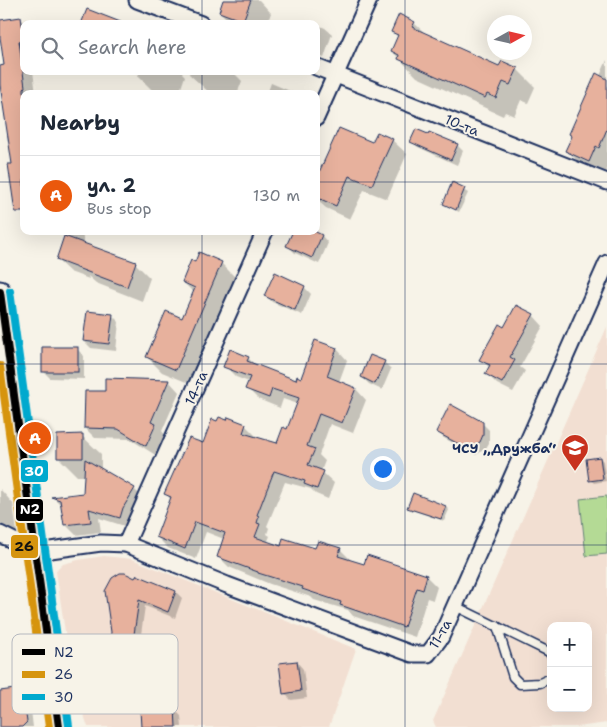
<!DOCTYPE html>
<meta charset="utf-8">
<style>
body{margin:0;font-family:"Shantell Sans",sans-serif;background:#f2f2f3;color:#1f2937}
.controls{position:absolute;right:15px;bottom:15px;display:grid;overflow:hidden;border-radius:10px;box-shadow:0 5px 20px #0002}
.controls button{width:45px;height:45px;display:grid;place-items:center;padding:0;border:0;border-bottom:1px solid #e0e1e3;background:#fff;color:#1f2937;font:25px sans-serif}
.compass{position:absolute;left:487px;top:15px;width:45px;height:45px;border-radius:50%;background:#fff;box-shadow:0 5px 20px #0002;rotate:82deg}
.you{position:absolute;left:382px;top:468px;width:18px;height:18px;margin:-12px;border:4px solid #fff;border-radius:50%;background:#1a73e8;box-shadow:0 0 0 8px #1a73e833}
.badge{display:grid;place-items:center;width:32px;height:32px;border-radius:50%;background:#ea580c;color:#fff;font-size:16px;font-weight:700}
.pin{position:absolute;translate:-50% -50%;border:2px solid #fff;box-shadow:0 1px 5px #0006}
.list{margin:0;padding:0;list-style:none}
h2{display:flex;justify-content:space-between;align-items:center;height:65px;margin:0;padding:0 20px;font-size:21px}
h2 small{font-size:16px;font-weight:400;color:#747a83}
.list li{display:grid;grid-template-columns:32px 1fr auto;gap:15px;align-items:center;box-sizing:border-box;height:80px;padding:0 20px;border-top:1px solid #e0e1e3}
.list b{display:block;font-size:19px;white-space:nowrap}
.list p{margin:0;font-size:16px;white-space:nowrap;color:#747a83}
.list em{font-size:16px;font-style:normal;color:#747a83}
.icon{flex:none;width:28px;height:28px;fill:none;stroke:currentColor;stroke-width:2;stroke-linecap:round;stroke-linejoin:round}
.map{position:relative;flex:none;width:607px;height:727px;overflow:hidden}
.search{position:absolute;background:#fff;box-shadow:0 5px 20px #0002;left:20px;top:20px;width:300px;height:55px;display:flex;align-items:center;gap:12px;box-sizing:border-box;padding:0 18px;border-radius:10px;color:#747a83;font-size:19px}
.panel{position:absolute;background:#fff;box-shadow:0 5px 20px #0002;left:20px;top:90px;width:300px;height:145px;border-radius:10px}
.map>svg:first-child{display:block}
.built{fill:#f2dfd2;fill-rule:evenodd}
.green{fill:#b4da95;stroke:#68847a}
.shadow{fill:#0003}
.building{fill:#e7b19d;stroke:#1b2f5e}
.lines{fill:none;stroke-linecap:round;stroke-linejoin:round}
.lane-casing{stroke:#1b2f5e;stroke-width:11}
.street-casing{stroke:#1b2f5e;stroke-width:19}
.secondary-casing{stroke:#1b2f5e;stroke-width:25}
.lane{stroke:#f7f3e8;stroke-width:8}
.street{stroke:#f7f3e8;stroke-width:15}
.secondary{stroke:#f7f3e8;stroke-width:21}
.bus-1-casing{stroke:#f7f3e8;stroke-width:11}
.bus-2-casing{stroke:#f7f3e8;stroke-width:11}
.bus-3-casing{stroke:#f7f3e8;stroke-width:11}
.bus-1{stroke:#000;stroke-width:8}
.bus-2{stroke:#d6940e;stroke-width:8}
.bus-3{stroke:#00a9ce;stroke-width:8}
.grid{fill:none;stroke:#1b2f5e;stroke-width:1;stroke-opacity:0.55}
.labels{text-anchor:middle;dominant-baseline:central;stroke-width:4;stroke-linejoin:round;paint-order:stroke}
.street-label{font-size:14px;fill:#1b2f5e;stroke:#f7f3e8}
.poi-label{font-size:14px;font-weight:bold;fill:#1b2f5e;stroke:#f7f3e8;text-anchor:end}
.key{fill:#f7f3e8;stroke:#b5b8bf;stroke-width:1}
.key-label{font-size:14px;fill:#1b2f5e}
.line-badge{stroke:#f7f3e8;stroke-width:2}
.badge-label{font-size:14px;text-anchor:middle;font-weight:bold;fill:#fff}
.pale-badge-label{font-size:14px;text-anchor:middle;font-weight:bold;fill:#111}
</style>
<div class="map">
<svg width="607" height="727" viewBox="0 0 607 727">
<rect width="100%" height="100%" fill="#f7f3e8"/>
<filter id="ink" filterUnits="userSpaceOnUse"><feTurbulence type="fractalNoise" baseFrequency=".02" numOctaves="2"/><feDisplacementMap in="SourceGraphic" scale="10" xChannelSelector="R" yChannelSelector="G"/><feConvolveMatrix kernelMatrix="1 2 1 2 8 2 1 2 1" color-interpolation-filters="sRGB"/></filter>
<g filter="url(#ink)">
<g class="built">
<path d="M607,327V723L577,727H436L433,721ZM551,626H588V708H551Z"/>
<path d="M104,556L132,559L356,649L329,727H88L72,679L56,571L63,564L78,560Z"/>
</g>
<path class="green" d="M607,496V554L586,556L580,499Z"/>
<g class="shadow">
<path d="M225,0H259L271,13L267,24H232L220,12Z"/>
<path d="M20,18L26,24H24V71H33L36,94H24L13,165L2,93L0,91V67H5L0,21Z"/>
<path d="M414,23L427,35L499,68L517,69L535,87L528,103L521,100L514,116L505,112L503,116L417,77L392,51L398,37L393,32Z"/>
<path d="M316,24L325,28L332,34L324,58L316,55Z"/>
<path d="M607,60V179L585,169L567,150Z"/>
<path d="M140,71H183L182,73L185,76L179,94H156L138,76Z"/>
<path d="M190,71H232L242,81L237,94H211L189,74Z"/>
<path d="M271,83L297,94H267Z"/>
<path d="M392,140L407,154L387,199L364,190L350,219L326,208L316,199V182L373,144Z"/>
<path d="M412,142L457,145L463,151L457,165L418,147Z"/>
<path d="M453,184L468,193L459,212L444,204Z"/>
<path d="M60,231H82L85,254L135,263L150,278L142,301L96,283L88,276L89,279L70,272L57,260L65,237Z"/>
<path d="M311,231L322,236L328,243L319,264L295,253L288,246Z"/>
<path d="M221,263L236,278L191,384L162,372L147,357L183,320L194,293L183,282Z"/>
<path d="M304,287L311,294L302,315L272,302L266,296Z"/>
<path d="M112,315L119,322L116,351L91,348L84,341Z"/>
<path d="M533,315L543,326L520,367L525,371L513,392L497,384L487,374L490,368L481,359L504,328Z"/>
<path d="M77,349L84,356V379L50,378L43,371Z"/>
<path d="M337,349L347,360L339,382L356,389L366,400L353,433L330,424L319,455L325,461L321,471L334,483L328,499L316,494L311,489L285,482L267,526L269,528L267,534L270,536L267,543L281,547L340,549L351,560L365,565L426,576L437,587L433,600L427,598L415,637L353,616L348,610L314,600L311,597L270,584L229,567L218,556L224,539L206,532L196,559L168,548L157,537L171,500L166,494L204,444L245,425L256,436V438L278,445L288,430L298,404L283,399L280,408L258,399L247,388L249,382L236,377L225,366L248,358L256,366L297,381L302,379Z"/>
<path d="M384,362L391,369L382,390L369,384L362,377Z"/>
<path d="M106,379L169,381L179,392L162,431L165,435L157,456L130,439L95,438L85,428L106,393Z"/>
<path d="M482,423L489,430V443L486,448L476,455L444,438L437,432Z"/>
<path d="M82,436L101,454V469L134,489L145,500L131,528L99,518L101,532L76,535L65,524L63,507L54,498L84,494L85,476H77L58,457Z"/>
<path d="M600,458L603,461L606,481L594,483L590,480Z"/>
<path d="M0,489L17,508L19,530L14,533L0,532Z"/>
<path d="M414,494L446,507L449,510L444,521L412,510L409,507Z"/>
<path d="M137,576L176,592L182,598L175,618L145,606L138,656L148,655L155,662L151,691L94,687L87,680L110,654Z"/>
<path d="M297,662L303,669L307,698L291,700L284,693Z"/>
<path d="M0,693L22,695L30,702L33,727H0Z"/>
<path d="M174,709L181,716L182,727H143Z"/>
</g>
<g class="building">
<path d="M223,0H251L243,21L219,12Z"/>
<path d="M87,9L123,23V24H81Z"/>
<path d="M399,14L415,22L412,27L499,66L502,61L518,68L510,85L503,82L496,98L487,94L485,98L398,59L399,55L391,51L398,35L391,32Z"/>
<path d="M21,17L24,40L19,41L25,87L24,88V212H15L8,164H12L0,85V66L4,65L0,37V20Z"/>
<path d="M596,73L607,79V129L599,148L596,146L589,162L565,151L572,136L569,134Z"/>
<path d="M339,128L372,142L377,132L393,139L372,185L349,176L336,206L316,197V179Z"/>
<path d="M416,129L428,134L429,132L458,144L451,160L410,142Z"/>
<path d="M452,182L465,188L456,210L443,204Z"/>
<path d="M293,231H314L322,235L312,258L286,246Z"/>
<path d="M64,236L136,262L127,287L56,260Z"/>
<path d="M199,252L222,262L176,370L146,357L166,311L182,318L195,288L182,282L191,260L195,262Z"/>
<path d="M275,272L305,286L295,310L264,296Z"/>
<path d="M516,305L534,314L510,357L515,360L502,383L485,374L490,365L479,360L499,324L504,327Z"/>
<path d="M87,311L113,314L109,344L83,341Z"/>
<path d="M315,340L337,348L327,376L356,388L342,423L319,414L307,446L315,449L308,465L324,471L317,489L304,484L305,481L274,471L257,515L259,516L257,523L260,524L255,537L281,546L283,538L315,548L318,541L341,548L338,556L364,564L367,555L427,575L423,590L417,588L404,627L340,605L341,602L302,589L303,587L258,573V572L217,557L225,533L195,522L185,549L156,537L171,497L164,494L189,438L203,443L212,419L217,421L219,417L227,420L228,417L246,424L243,433L277,443L283,427L287,429L299,398L272,389L269,398L245,389L250,377L223,367L230,349L249,357L247,361L296,380L297,376L301,378Z"/>
<rect x="42" y="347" width="36" height="25"/>
<path d="M370,355L385,361L375,384L361,377Z"/>
<path d="M105,378L169,380L151,422L156,424L146,446L118,429L84,428L85,391H105Z"/>
<path d="M450,404L483,422V435L480,442L468,449L436,432Z"/>
<path d="M83,434V458H57V435Z"/>
<path d="M600,457L603,479L589,481L586,459Z"/>
<path d="M85,459L135,488L123,508L120,518L89,509L91,522L64,525L60,500L51,497L83,493Z"/>
<path d="M413,493L446,506L441,519L407,508Z"/>
<path d="M120,573H125L135,578L137,575L176,591L168,612L139,600L131,655L148,654L144,685L86,681L90,649L109,652L111,632L105,591L112,578Z"/>
<path d="M297,661L301,691L283,694L279,663Z"/>
<path d="M15,689L23,694L27,722L22,727H0V691Z"/>
<path d="M175,708L176,727H141L140,710Z"/>
</g>
<g class="lines">
<defs>
<g id="lane">
<path d="M455,606L549,652L551,655"/>
<path d="M497,626L513,677L520,684L540,683L551,678"/>
</g>
<g id="street">
<path d="M137,0L201,24"/>
<path d="M316,67L607,182"/>
<path d="M316,118L369,0"/>
<path d="M0,534L36,552L101,543L126,544L227,585L412,654H428L441,637L607,263"/>
<path d="M126,544L265,231"/>
</g>
<path id="secondary" d="M0,292L59,727"/>
</defs>
<use href="#lane" class="lane-casing"/>
<use href="#street" class="street-casing"/>
<use href="#secondary" class="secondary-casing"/>
<use href="#lane" class="lane"/>
<use href="#street" class="street"/>
<use href="#secondary" class="secondary"/>
<defs>
<path id="bus-1" d="M0,292L59,727"/>
<path id="bus-2" d="M0,366L49,727"/>
<path id="bus-3" d="M10,291L69,726"/>
</defs>
<use href="#bus-1" class="bus-1-casing"/>
<use href="#bus-2" class="bus-2-casing"/>
<use href="#bus-3" class="bus-3-casing"/>
<use href="#bus-1" class="bus-1"/>
<use href="#bus-2" class="bus-2"/>
<use href="#bus-3" class="bus-3"/>
</g>
</g>
<path class="grid" d="M202,0V24M405,0V727M202,71V94M0,182H24M316,182H607M202,231V727M0,364H607M0,545H607"/>
<defs>
<symbol id="school-pin" viewBox="-11 -11 22 30"><path d="M0 17L-7.5 6A9.5 9.5 0 1 1 7.5 6Z" fill="#c8321e" stroke="#f7f3e8"/><path d="M0-5L7-2L0 1L-7-2ZM-4 1L0 2.5L4 1V4Q0 6-4 4Z" fill="#fff"/></symbol>
</defs>
<g fill-rule="evenodd">
<use href="#school-pin" x="559" y="432" width="32" height="43"/>
</g>
<g class="labels">
<g class="street-label">
<text transform="translate(462 125) rotate(22)">10-та</text>
<text transform="translate(196 388) rotate(-66)">14-та</text>
<text transform="translate(440 634) rotate(-61)">11-та</text>
</g>
<g class="poi-label">
<text x="556" y="448">ЧСУ „Дружба“</text>
</g>
</g>
<rect x="12" y="634" width="166" height="80" rx="8" class="key"/>
<rect x="22" y="649" width="23" height="6" fill="#000"/>
<rect x="22" y="671" width="23" height="7" fill="#d6940e"/>
<rect x="22" y="694" width="23" height="6" fill="#00a9ce"/>
<g class="key-label">
<text x="54" y="657">N2</text>
<text x="54" y="679">26</text>
<text x="54" y="702">30</text>
</g>
<g class="line-badge">
<rect x="20" y="459" width="29" height="24" rx="5" fill="#00a9ce"/>
<rect x="15" y="498" width="29" height="24" rx="5" fill="#000"/>
<rect x="10" y="534" width="29" height="25" rx="5" fill="#d6940e"/>
</g>
<g class="badge-label">
<text x="34" y="476">30</text>
<text x="30" y="514">N2</text>
</g>
<g class="pale-badge-label">
<text x="24" y="551">26</text>
</g>
</svg>
<div class="controls">
<button>+</button>
<button>−</button>
</div>
<svg class="compass" viewBox="-18 -18 36 36"><path d="M0-13l5 13h-10z" fill="#e53935"/><path d="M0 13l5-13h-10z" fill="#747a83"/></svg>
<div class="you"></div>
<div class="pin badge" style="left:35px;top:438px">A</div>
<div class="search"><svg class="icon" aria-label="search" viewBox="0 0 24 24"><circle cx="10" cy="10" r="6"/><path d="M15 15l6 6"/></svg>Search here</div>
<section class="panel">
<h2>Nearby<small></small></h2>
<ul class="list">
<li><span class="badge">A</span><div><b>ул. 2</b><p>Bus stop</p></div><em>130 m</em></li>
</ul>
</section>
</div>
